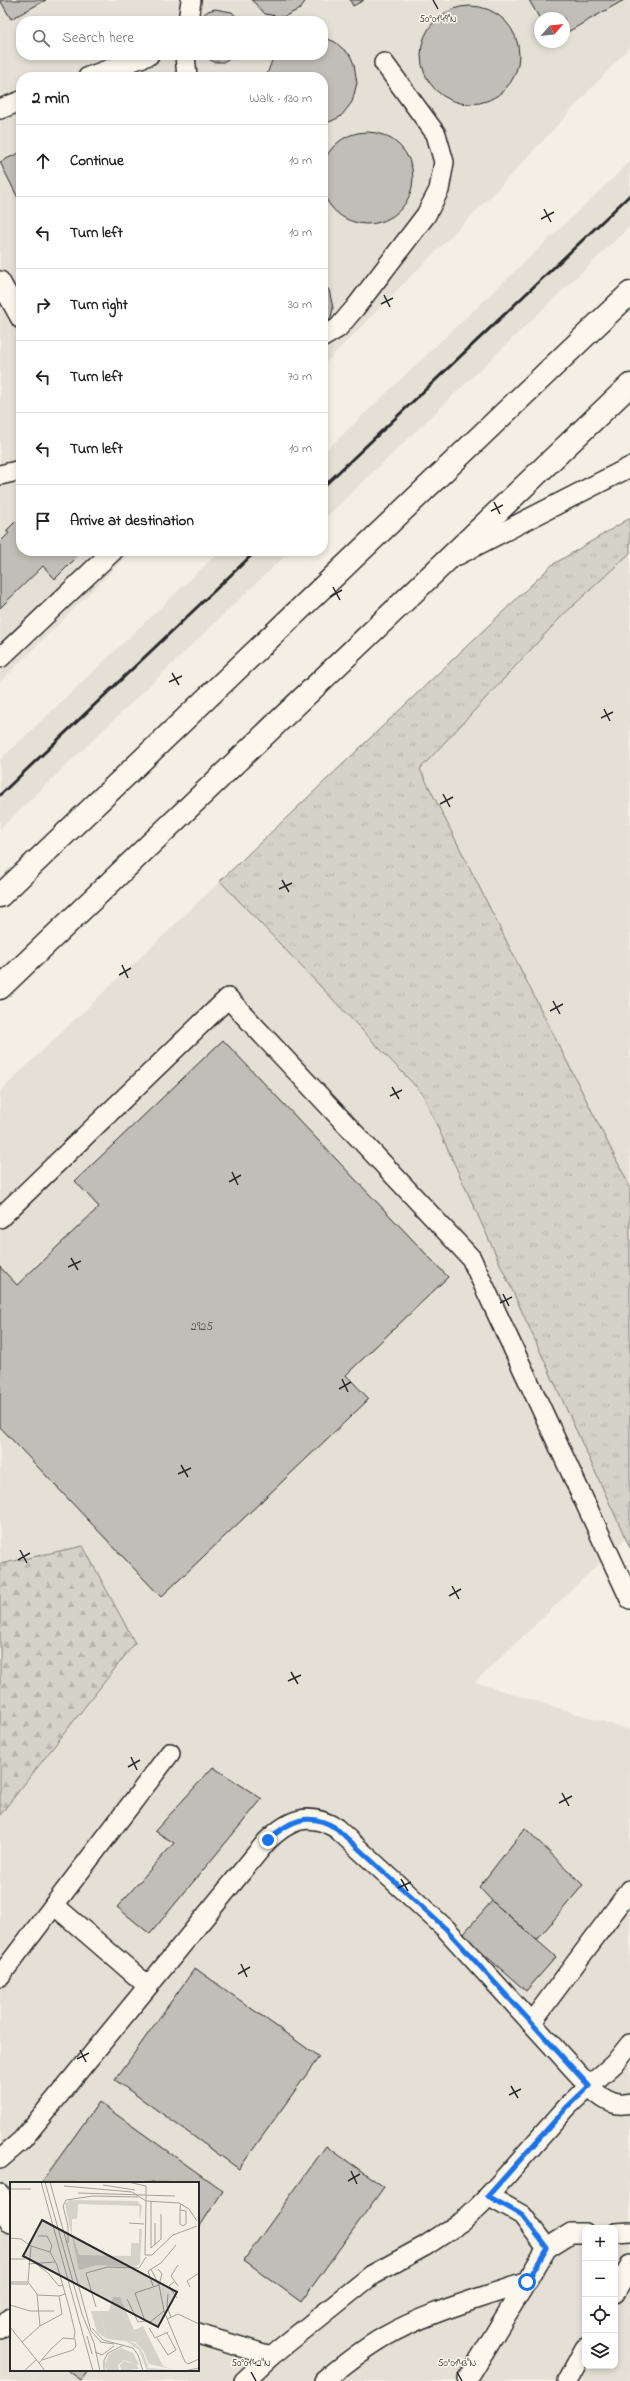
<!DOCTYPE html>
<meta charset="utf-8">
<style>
body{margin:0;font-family:"Indie Flower",sans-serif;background:#f6f6f6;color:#202124}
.controls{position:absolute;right:12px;bottom:12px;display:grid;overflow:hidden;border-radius:8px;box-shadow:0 2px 6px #0003}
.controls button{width:36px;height:36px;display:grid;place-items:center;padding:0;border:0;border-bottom:1px solid #e0e0e0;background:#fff;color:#202124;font:20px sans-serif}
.compass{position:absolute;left:534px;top:12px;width:36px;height:36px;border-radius:50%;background:#fff;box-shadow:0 2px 6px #0003;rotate:62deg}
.stop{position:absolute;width:12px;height:12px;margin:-9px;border:3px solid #1a73e8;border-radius:50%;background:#fff}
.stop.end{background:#1a73e8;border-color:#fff;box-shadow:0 1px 4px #0008}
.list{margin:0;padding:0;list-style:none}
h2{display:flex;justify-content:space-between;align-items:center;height:52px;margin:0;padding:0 16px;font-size:17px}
h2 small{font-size:13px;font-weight:400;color:#757577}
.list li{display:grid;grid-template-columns:26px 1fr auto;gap:12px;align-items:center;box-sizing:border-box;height:72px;padding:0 16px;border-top:1px solid #e0e0e0}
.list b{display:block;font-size:15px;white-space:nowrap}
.list em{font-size:13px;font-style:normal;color:#757577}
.icon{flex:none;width:22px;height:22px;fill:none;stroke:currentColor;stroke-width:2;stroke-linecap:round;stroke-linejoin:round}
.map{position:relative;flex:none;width:630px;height:2381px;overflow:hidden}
.search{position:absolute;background:#fff;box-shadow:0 2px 6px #0003;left:16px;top:16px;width:312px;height:44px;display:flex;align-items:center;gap:10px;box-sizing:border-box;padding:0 14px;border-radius:16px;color:#757577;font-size:15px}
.panel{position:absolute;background:#fff;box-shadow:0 2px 6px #0003;left:16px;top:72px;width:312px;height:484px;border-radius:16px}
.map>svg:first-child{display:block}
.built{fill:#e4e0d6;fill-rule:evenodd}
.grass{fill:url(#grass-tufts);stroke:#807e7a}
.forest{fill:url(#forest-firs);stroke:#807e7a}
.building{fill:#c0beb6;stroke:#2b2b2b}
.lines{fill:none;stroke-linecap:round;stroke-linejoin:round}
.lane-casing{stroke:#2b2b2b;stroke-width:22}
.primary-casing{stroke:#2b2b2b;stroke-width:25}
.lane{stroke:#fbf7ec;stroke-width:19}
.primary{stroke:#fbf7ec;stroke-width:22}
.rail{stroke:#2b2b2b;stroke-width:3}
.route{stroke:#1a73e8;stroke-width:5}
.ticks{fill:none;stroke:#2b2b2b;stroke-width:1.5}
.labels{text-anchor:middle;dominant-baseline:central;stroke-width:3;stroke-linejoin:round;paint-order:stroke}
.number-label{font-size:12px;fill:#50504e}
.inset-road{fill:none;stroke:#a3a19a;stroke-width:1}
.view{fill:#2b2b2b;fill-opacity:0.15;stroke:#2b2b2b;stroke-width:2}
.inset-edge{fill:none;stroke:#2b2b2b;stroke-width:2}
.ticks-label{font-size:10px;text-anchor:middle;fill:#2b2b2b;stroke:#fbf7ec;stroke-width:3;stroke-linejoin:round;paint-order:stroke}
</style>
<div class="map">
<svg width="630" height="2381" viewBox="0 0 630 2381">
<defs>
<pattern id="grass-tufts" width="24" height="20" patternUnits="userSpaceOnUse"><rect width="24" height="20" fill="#d5d2c9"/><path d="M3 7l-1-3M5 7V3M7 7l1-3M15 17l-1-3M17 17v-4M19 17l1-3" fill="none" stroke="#b7b4ad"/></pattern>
<pattern id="forest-firs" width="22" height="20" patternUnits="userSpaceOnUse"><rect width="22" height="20" fill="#d5d2c9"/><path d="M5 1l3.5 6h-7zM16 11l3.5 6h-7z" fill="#b7b4ad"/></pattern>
</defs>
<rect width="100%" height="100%" fill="#f3efe4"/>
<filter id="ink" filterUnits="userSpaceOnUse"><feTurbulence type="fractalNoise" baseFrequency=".025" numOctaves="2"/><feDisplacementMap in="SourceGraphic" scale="8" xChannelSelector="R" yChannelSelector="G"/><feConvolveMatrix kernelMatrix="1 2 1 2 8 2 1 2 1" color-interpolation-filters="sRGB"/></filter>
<g filter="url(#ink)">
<g class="built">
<path d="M0,0H630V47L497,190L323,365V77H21V551H132L0,682ZM540,18H564V42H540ZM21,21H323V55H21Z"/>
<path d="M630,162V226L323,520V453Z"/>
<path d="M630,518V1548L625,1539L475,1682L630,1730V2381H0V1815L135,1643L83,1546L0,1564V1091L552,565ZM11,2183H198V2370H11ZM585,2228H615V2366H585Z"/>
<path d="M220,551H290L0,829V760Z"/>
</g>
<path class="grass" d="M630,518V553L562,616L420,769L630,1187V1548L422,1093L220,881L552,565Z"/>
<path class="forest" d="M83,1546L135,1643L0,1815V1564Z"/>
<g class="building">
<path d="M0,0H46L11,19Z"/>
<path d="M252,0H306L300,9L283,17L265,14Z"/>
<path d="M350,0H364L353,6Z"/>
<path d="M529,0H624L564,34V18L540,19Z"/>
<circle cx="470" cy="55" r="49"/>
<path d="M215,9L232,12L240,21H196L208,11Z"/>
<path d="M323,37L335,42L350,55L354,64L357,83L352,102L346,110L340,117L323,125V77H266L274,55H323Z"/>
<path d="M201,55H236L223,62H214Z"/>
<circle cx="367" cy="178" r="46"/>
<path d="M21,152V204L0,162Z"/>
<path d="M323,283L329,290L333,308L331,318L323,327Z"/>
<path d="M21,516V551H83L55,579L43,566L0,608V542L9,533L6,531Z"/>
<path d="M223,1040L448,1277L346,1375L369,1399L161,1597L0,1427V1267L17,1285L99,1207L75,1181Z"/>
<path d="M213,1767L262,1799L150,1934L117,1907L174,1843L155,1831Z"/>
<path d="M525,1828L583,1885L537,1940L492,1901L479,1887Z"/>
<path d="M492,1901L556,1957L526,1991L462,1935Z"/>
<path d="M195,1968L319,2057L239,2169L115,2080Z"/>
<path d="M99,2102L223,2191L198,2229V2183H41Z"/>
<path d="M326,2146L384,2187L301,2302L244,2260Z"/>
<path d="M67,2370H89L81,2380Z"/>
</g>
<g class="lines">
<defs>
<g id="lane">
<path d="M188,21L191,0"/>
<path d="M185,55L187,77"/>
<path d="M88,77L149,55"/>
<path d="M0,109L21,101"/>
<path d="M0,281L21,319"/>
<path d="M323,337L338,328L355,308L426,215L439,190L444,162L436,134L384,63"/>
<path d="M0,475L21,470"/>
<path d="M458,555L630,467"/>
<path d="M0,658L113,551"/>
<path d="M0,1218L228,998L471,1258L630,1599"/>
<path d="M54,1905L148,1986"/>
<path d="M0,1976L170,1753"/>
<path d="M531,2023L630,1890"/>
<path d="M0,2159L22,2140L267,1841C289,1820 308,1811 336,1828L446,1929L589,2086L614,2064L630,2044"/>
<path d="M0,2193L5,2214L11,2223"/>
<path d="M488,2196L522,2215L547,2248L571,2233H585"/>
<path d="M615,2233L630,2232"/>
<path d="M615,2293L630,2265"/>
<path d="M0,2329L11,2318"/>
<path d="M198,2334L271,2356L372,2275L425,2246L463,2221L482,2203L568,2106L589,2086C600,2097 613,2108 630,2103"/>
<path d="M468,2378L547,2248"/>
<path d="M244,2381L271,2356"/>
<path d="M324,2381C343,2365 362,2350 384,2337C427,2312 479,2299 527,2282"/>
<path d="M567,2381L585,2348"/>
</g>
<g id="primary">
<path d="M0,896L630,293"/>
<path d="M0,988L630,385"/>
</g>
</defs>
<use href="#lane" class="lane-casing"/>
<use href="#primary" class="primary-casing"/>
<use href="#lane" class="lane"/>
<use href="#primary" class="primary"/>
<g class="rail">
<path d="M323,487L630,195"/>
<path d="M0,795L256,551"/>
</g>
</g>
</g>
<g class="lines" filter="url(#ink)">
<path class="route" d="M268,1840C289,1821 308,1811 336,1828L446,1929L589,2086L568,2106L488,2196L522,2215L547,2248L527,2282"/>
</g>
<path class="ticks" d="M433,0L438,9M544,209L551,222M541,219L554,212M384,295L390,307M381,304L393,298M494,502L500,514M491,511L503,505M333,587L340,600M330,597L342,590M172,673L179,685M169,682L182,676M604,709L610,721M601,718L613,712M443,794L450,807M440,804L453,797M282,880L289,892M279,889L292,883M122,965L128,978M119,975L131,968M553,1001L560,1014M550,1011L563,1004M392,1087L399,1099M390,1096L402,1090M232,1172L238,1185M229,1182L241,1175M71,1258L78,1270M68,1267L81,1261M503,1294L509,1306M500,1303L512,1297M342,1379L348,1392M339,1389L351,1382M181,1465L188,1477M178,1474L191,1468M20,1550L27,1563M18,1560L30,1553M452,1586L459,1599M449,1596L461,1589M291,1672L298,1684M288,1681L301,1675M131,1757L137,1770M128,1767L140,1760M562,1793L569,1806M559,1803L572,1796M401,1879L408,1891M398,1888L411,1882M241,1964L247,1977M238,1974L250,1967M80,2050L86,2062M77,2059L89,2053M511,2086L518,2098M509,2095L521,2089M351,2171L357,2184M348,2181L360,2174M251,2372L256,2381M457,2372L462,2381"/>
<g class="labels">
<g class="number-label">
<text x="202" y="1327">2925</text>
</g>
</g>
<g transform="translate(10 2182)">
<rect width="189" height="189" fill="#f3efe4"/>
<path d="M60,18L127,19L132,24L130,39L129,24L68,22L67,37H62V51L69,73L121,74V61H129V47H132L130,82L124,85L87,83L69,88L55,22ZM81,129H89L97,157L87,150ZM138,154L153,184L161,187L139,182L133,168L125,160ZM115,158L124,161L131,167L138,183L137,186L165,188L137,189L129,168ZM111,166L123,171L129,183L114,178L108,183L109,189H96L95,182L99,172ZM114,179L126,182L129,187L111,189L110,183Z" fill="#d5d2c9"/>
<path d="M103,115H110L124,148L133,144L138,154L125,160L97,157L89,129H99Z" fill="#d5d2c9"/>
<path class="inset-road" d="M31,0L83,189M35,0L72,132L84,161L90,189M40,0L81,149L91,160M93,3L125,8M54,4L122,10L136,19V4L118,0M0,7H21M68,11L165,14M141,19V66L151,57V32M170,28L176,29V42L173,44L170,42V26L171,22M187,39L179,27L169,21L136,19L135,73H142L163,53L187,44M119,41L134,42M28,54H37L42,64L40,70M0,56L11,57L21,64L40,70L47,83L59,125L65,150L64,156M58,61V44L53,24L56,18L83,14L128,15M145,63V41M21,64L18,100L27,112L30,144M0,77H15M18,82L45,80M26,82L38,91L49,104L53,103M0,100H18M164,100L159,104L167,116M0,102H18M143,104L138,89L151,81L166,63M168,104L161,94L168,83M180,105L177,99L189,91M158,112L157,125L161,135M27,113L49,114M117,117L128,140L135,139L125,111L149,103L141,87M0,123L20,129H44M86,125L76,91L98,85L129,86L136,75M154,129L175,180L178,182L189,177M157,137L168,132L189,142M135,139L140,140L154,129L149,103L152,92L148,87M0,145L29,181M82,146L93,158L123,166L128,173L133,189M139,146L145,156L158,150M77,154L82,172M147,156L158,173L166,168L157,151M12,160L30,144L52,132L49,114L55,112M90,160L104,162M85,170L92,173L104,164M32,178L63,168L66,164L65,157L53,156L41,167L29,181L35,189M14,189L26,178M94,189V178L98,171L114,163M174,189L189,186"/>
<path class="view" d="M32,38L167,110L148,145L13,74Z"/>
<rect width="189" height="189" class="inset-edge"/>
</g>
<g class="ticks-label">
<text x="438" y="22">50°01'49"N</text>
<text x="251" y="2366">50°01'42"N</text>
<text x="457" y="2366">50°01'43"N</text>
</g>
</svg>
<div class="controls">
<button>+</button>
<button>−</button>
<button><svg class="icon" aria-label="locate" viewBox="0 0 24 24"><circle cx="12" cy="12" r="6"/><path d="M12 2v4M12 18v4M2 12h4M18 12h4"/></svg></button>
<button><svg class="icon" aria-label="layers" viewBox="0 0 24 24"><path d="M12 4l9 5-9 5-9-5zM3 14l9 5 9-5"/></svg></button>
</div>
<svg class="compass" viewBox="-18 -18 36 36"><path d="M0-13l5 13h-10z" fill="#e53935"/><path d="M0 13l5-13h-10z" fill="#757577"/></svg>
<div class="stop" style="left:527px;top:2282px"></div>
<div class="stop end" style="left:268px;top:1840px"></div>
<div class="search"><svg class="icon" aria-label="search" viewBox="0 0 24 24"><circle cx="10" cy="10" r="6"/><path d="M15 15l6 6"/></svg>Search here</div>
<section class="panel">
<h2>2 min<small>Walk · 130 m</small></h2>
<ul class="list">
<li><svg class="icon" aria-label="ahead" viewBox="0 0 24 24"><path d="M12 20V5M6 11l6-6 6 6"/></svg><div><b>Continue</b></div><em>10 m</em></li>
<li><svg class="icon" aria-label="left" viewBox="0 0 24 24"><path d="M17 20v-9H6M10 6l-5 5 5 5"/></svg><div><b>Turn left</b></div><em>10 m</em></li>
<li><svg class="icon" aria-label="right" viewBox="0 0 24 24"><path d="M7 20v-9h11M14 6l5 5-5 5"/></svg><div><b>Turn right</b></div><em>30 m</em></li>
<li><svg class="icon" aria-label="left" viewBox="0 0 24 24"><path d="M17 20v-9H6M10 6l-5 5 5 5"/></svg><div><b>Turn left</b></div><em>70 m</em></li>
<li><svg class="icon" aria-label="left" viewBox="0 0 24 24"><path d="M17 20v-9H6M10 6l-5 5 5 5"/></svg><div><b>Turn left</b></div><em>10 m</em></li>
<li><svg class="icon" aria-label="arrive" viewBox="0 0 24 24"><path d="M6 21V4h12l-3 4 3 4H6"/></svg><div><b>Arrive at destination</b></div></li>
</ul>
</section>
</div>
